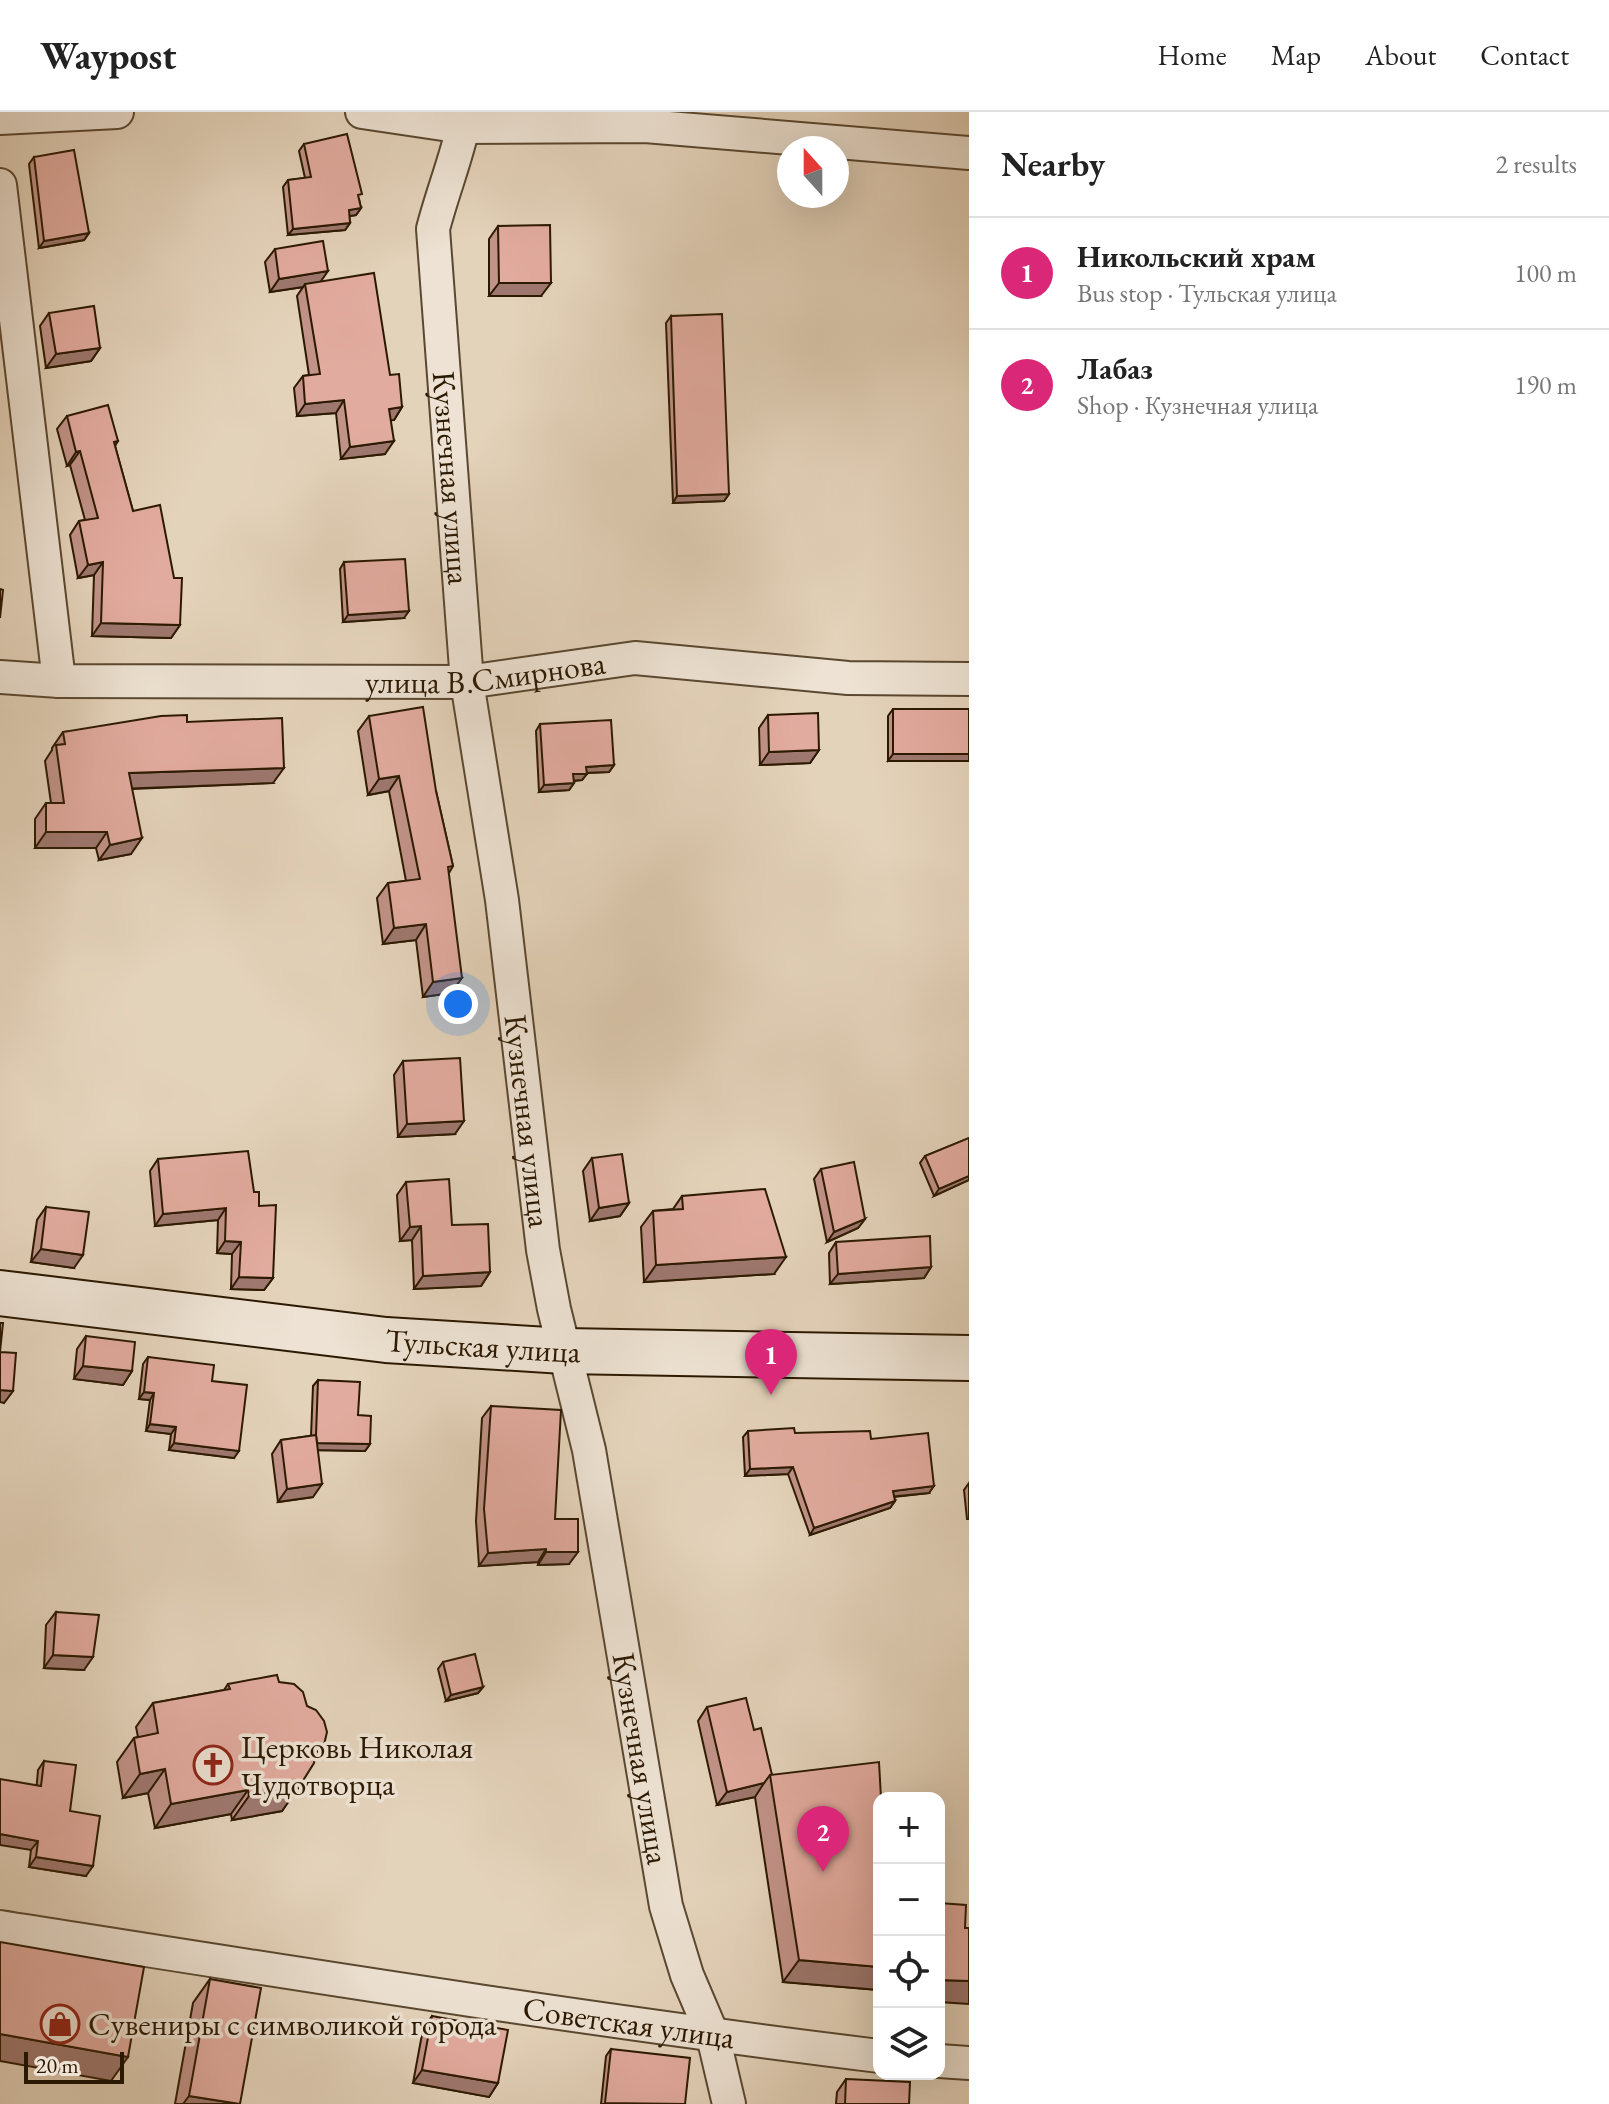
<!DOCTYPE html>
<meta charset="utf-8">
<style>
body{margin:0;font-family:"EB Garamond",serif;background:#f2f2f2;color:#222}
.controls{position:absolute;right:24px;bottom:24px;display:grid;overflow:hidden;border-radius:16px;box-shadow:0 8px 32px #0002}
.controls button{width:72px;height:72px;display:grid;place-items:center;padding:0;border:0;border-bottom:2px solid #e0e0e0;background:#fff;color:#222;font:40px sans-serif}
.compass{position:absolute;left:777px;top:24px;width:72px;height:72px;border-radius:50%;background:#fff;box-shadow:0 8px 32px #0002;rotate:339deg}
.scale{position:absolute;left:24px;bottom:20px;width:100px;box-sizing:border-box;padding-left:8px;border:4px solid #2c1902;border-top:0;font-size:22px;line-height:28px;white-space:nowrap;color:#2c1902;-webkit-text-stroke:6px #ede2d3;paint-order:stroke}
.you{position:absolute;left:458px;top:892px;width:28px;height:28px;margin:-20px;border:6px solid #fff;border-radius:50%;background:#1a73e8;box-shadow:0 0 0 12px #1a73e833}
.badge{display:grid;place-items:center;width:52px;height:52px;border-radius:50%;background:#db2777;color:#fff;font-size:26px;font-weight:700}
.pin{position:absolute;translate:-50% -66px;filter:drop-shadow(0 2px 4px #0008)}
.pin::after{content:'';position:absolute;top:42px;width:28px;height:24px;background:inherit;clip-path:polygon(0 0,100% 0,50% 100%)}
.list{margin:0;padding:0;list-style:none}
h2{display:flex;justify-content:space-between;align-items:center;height:104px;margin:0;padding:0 32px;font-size:34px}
h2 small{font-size:26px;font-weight:400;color:#767676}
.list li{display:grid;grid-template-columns:52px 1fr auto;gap:24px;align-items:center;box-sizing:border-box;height:112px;padding:0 32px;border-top:2px solid #e0e0e0}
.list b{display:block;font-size:30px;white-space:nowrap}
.list p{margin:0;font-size:26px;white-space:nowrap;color:#767676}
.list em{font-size:26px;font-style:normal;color:#767676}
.icon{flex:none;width:44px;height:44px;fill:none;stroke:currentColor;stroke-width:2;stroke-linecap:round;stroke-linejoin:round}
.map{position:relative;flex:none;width:969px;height:1992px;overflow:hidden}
header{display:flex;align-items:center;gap:48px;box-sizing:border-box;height:112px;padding:0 40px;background:#fff;border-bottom:2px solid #e0e0e0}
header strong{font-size:38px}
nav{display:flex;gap:44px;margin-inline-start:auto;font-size:28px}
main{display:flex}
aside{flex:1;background:#fff}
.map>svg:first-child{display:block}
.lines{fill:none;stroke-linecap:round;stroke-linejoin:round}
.minor-casing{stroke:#5a4830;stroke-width:36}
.secondary-casing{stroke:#2c1902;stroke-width:48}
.minor{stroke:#ede2d3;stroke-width:32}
.secondary{stroke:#ede2d3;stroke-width:44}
.wall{fill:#c29389;stroke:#2c1902;stroke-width:2}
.shaded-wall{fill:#9e786f;stroke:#2c1902;stroke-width:2}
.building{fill:#e2ab9f;stroke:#2c1902;stroke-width:2}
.labels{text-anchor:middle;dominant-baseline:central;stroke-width:7;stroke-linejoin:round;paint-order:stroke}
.street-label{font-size:32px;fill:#2c1902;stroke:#ede2d3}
.poi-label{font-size:32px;fill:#2c1902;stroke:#ede2d3;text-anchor:start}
</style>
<header>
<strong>Waypost</strong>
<nav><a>Home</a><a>Map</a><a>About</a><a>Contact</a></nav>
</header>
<main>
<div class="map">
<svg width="969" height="1992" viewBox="0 0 969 1992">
<rect width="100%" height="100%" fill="#e4d3bb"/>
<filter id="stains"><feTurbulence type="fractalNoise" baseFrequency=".0025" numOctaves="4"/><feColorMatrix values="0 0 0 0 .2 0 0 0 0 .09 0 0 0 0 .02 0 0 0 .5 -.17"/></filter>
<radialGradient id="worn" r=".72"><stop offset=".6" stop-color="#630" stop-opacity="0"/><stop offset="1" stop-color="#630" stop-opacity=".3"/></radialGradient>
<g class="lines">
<defs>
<g id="minor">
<path d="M362,0L463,15L645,14L969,41"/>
<path d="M0,6L117,0"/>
<path id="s1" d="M463,15C455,50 442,82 433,117L467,570L502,788L543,1138L554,1197L589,1338L666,1794L687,1863L713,1924L729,1992"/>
<path d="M0,73L59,569"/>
<path id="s2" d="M0,565L59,569L467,570L635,546L848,566L969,567"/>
<path id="s3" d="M0,1815C293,1861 585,1908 879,1944"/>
<path d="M939,1949L969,1951"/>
</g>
<g id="secondary">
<path id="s4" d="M0,1181L386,1228L564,1239L969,1246"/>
</g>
</defs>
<use href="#minor" class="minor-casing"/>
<use href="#secondary" class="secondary-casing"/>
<use href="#minor" class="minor"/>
<use href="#secondary" class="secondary"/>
</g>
<g class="wall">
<path d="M304,32L359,87L361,96L356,103L349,104L350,111L345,118L288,123L283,75L288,68L305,66L299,39Z"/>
<path d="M34,45L89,121L84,128L39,136L29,52Z"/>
<path d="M498,114L541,184H489V127Z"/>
<path d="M275,137L321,169L390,263L402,295L394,308H391L385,342L341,347L336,301L297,304L294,276L303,264L309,263L297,184L303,175L270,180L265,150Z"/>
<path d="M49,201L100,236L91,249L46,256L40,214Z"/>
<path d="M671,204L729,382L724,389L673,391L666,211Z"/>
<path d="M67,304L118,329L115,334L133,399L180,513L171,526L92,524L94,463L78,466L70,423L79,409L85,408L70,353L67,354L57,317Z"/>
<path d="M344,450L404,506L343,510L340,457Z"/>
<path d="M893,597H969L888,649V604Z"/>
<path d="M768,603L819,638L810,651L760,653L759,616Z"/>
<path d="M369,604L436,679L453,754L449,761L451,881L423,885L416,828L383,832L377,786L388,771L406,769L389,679L368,683L358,619Z"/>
<path d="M187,610L273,671L132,677L131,742L99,748L96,736H35V707L46,691H51L45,649L52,638V636L63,620Z"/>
<path d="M540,612L614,653L609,660L587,661L582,668L573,669L574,671L569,678L539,680L536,619Z"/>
<path d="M403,949L455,1022L398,1025L394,963Z"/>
<path d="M969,1026V1068L934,1084L920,1051L925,1044Z"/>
<path d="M592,1046L629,1091L620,1104L590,1109L583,1059Z"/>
<path d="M158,1047L254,1080L259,1094L273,1166L264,1178L231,1177L232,1142L217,1141L218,1108L155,1114L150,1059Z"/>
<path d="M821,1057L865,1107L858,1116L827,1130L814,1067Z"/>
<path d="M406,1070L452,1113L490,1160L481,1174L414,1177L412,1128L400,1129L397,1083Z"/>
<path d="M682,1084L774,1162L644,1170L641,1115L653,1099L673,1097Z"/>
<path d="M46,1095L74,1156L31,1150L37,1108Z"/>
<path d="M836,1130L931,1155L924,1166L830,1172L829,1141Z"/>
<path d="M86,1224L132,1259L123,1273L74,1267L77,1237Z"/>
<path d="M148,1245L212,1269L234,1346L169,1338L171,1322L146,1319L150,1288L139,1287L143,1252Z"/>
<path d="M318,1268L358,1303L370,1332L365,1339L318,1338L313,1385L278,1390L272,1342L281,1328L311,1324L313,1274Z"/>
<path d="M491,1294L555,1407L569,1452L538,1453V1450L479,1454L476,1409L482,1306Z"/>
<path d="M748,1319L871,1327L929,1381L894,1385L895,1389L890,1396L810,1423L788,1362L745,1364L743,1325Z"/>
<path d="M969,1371V1407H967L964,1378Z"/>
<path d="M56,1500L84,1558L44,1556L46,1513Z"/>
<path d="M443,1550L483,1575L478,1581L446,1589L438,1557Z"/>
<path d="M279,1570L315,1646L282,1699L232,1708L231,1702L155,1716L148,1681L123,1686L117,1650L134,1626L138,1625L136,1615L153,1591L224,1578L228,1572Z"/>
<path d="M707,1595L754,1618L772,1663L879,1878L783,1870L755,1685L717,1693L698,1609Z"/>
<path d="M44,1649L70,1699L86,1764L29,1755L31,1738L38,1658Z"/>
<path d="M210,1867L240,1992H175L193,1891Z"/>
<path d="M432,1904L498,1971L489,1985L413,1971L423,1917Z"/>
<path d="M611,1937L685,1992H601L606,1944Z"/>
<path d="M846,1967L909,1992H836L837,1980Z"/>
</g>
<g class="shaded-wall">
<path d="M361,96L356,103L344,105L349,98Z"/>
<path d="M350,111L345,118L288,123L293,117Z"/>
<path d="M89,121L84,128L39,136L44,129Z"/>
<path d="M328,159L319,172H305L303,175L270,180L279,167Z"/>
<path d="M499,171H551L541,184H489Z"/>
<path d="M100,236L91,249L46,256L56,242Z"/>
<path d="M344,288L336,301L297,304L305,292Z"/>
<path d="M402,295L394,308L381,309L389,297Z"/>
<path d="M394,329L385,342L341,347L350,335Z"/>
<path d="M80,339L70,353L67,354L76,340Z"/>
<path d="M729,382L724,389L673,391L677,384Z"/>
<path d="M103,450L94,463L78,466L88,453Z"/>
<path d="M409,499L404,506L343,510L348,503Z"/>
<path d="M101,511L180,513L171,526L92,524Z"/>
<path d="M819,638L810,651L760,653L769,640Z"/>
<path d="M893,642H969V649H888Z"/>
<path d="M614,653L609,660L582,661L586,655Z"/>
<path d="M284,656L273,671L118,677L129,661Z"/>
<path d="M573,662H587L582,668L568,669Z"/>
<path d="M399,664L389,679L368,683L379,667Z"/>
<path d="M574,671L569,678L539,680L544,673Z"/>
<path d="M46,720H107L96,736H35Z"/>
<path d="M142,726L131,742L99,748L110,733Z"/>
<path d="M426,812L416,828L383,832L394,816Z"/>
<path d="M462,866L451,881L423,885L433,870Z"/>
<path d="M464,1009L455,1022L398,1025L407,1012Z"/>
<path d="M969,1064V1068L934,1084L939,1077Z"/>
<path d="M629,1091L620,1104L590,1109L599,1096Z"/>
<path d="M226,1096L218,1108L155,1114L163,1102Z"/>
<path d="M865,1107L858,1116L827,1130L834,1120Z"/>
<path d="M421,1114L412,1128L400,1129L410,1115Z"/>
<path d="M225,1129L241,1130L232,1142L217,1141Z"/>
<path d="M41,1137L83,1143L74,1156L31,1150Z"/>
<path d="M786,1145L774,1162L644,1170L656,1153Z"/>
<path d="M931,1155L924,1166L830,1172L838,1162Z"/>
<path d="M490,1160L481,1174L414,1177L423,1164Z"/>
<path d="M239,1165L273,1166L264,1178L231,1177Z"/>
<path d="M83,1254L132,1259L123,1273L74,1267Z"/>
<path d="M0,1278L13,1279L4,1291L0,1290Z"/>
<path d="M144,1280L154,1281L150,1288L139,1287Z"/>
<path d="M150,1312L176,1315L171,1322L146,1319Z"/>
<path d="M174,1331L239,1339L234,1346L169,1338Z"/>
<path d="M315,1331L370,1332L365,1339L311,1338Z"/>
<path d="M793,1355L788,1362L745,1364L750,1357Z"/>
<path d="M322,1372L313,1385L278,1390L287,1377Z"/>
<path d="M934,1374L929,1381L888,1385L893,1379Z"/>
<path d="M895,1389L890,1396L810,1423L814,1416Z"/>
<path d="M546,1437L538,1450L479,1454L488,1441Z"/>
<path d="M546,1440H578L569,1452L538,1453Z"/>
<path d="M53,1543L93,1545L84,1558L44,1556Z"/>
<path d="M483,1575L478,1581L446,1589L451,1583Z"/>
<path d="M165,1657L148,1681L123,1686L140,1662Z"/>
<path d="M764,1671L755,1685L717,1693L727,1680Z"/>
<path d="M299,1675L282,1699L232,1708L249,1684Z"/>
<path d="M248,1678L231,1702L155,1716L171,1692Z"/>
<path d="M0,1722L38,1729L31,1738L0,1733Z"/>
<path d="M36,1745L93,1754L86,1764L29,1755Z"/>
<path d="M799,1848L879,1855V1878L783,1870Z"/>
<path d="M939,1868L969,1869V1892L939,1890Z"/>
<path d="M0,1922L128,1945L111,1969L0,1949Z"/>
<path d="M422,1958L498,1971L489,1985L413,1971Z"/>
<path d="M189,1984L239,1992H183Z"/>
</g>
<g class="building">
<path d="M347,22L362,82L358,83L361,96L349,98L350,111L293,117L288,68L311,65L304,32Z"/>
<path d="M74,38L89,121L44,129L34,45Z"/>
<path d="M550,113L551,171H499L498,114Z"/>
<path d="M323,129L328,159L279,167L275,137Z"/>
<path d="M374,161L390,263L399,262L402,295L389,297L394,329L350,335L344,288L305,292L303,264L320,262L305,172Z"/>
<path d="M94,194L100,236L56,242L49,201Z"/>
<path d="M722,202L729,382L677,384L671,204Z"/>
<path d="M108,293L118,329L114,330L133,399L160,393L174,466H182L180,513L101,511L103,450L88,453L79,409L98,406L80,339L76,340L67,304Z"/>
<path d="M405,447L409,499L348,503L344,450Z"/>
<path d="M0,477L3,478L0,506Z"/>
<path d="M423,595L436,679L453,754L448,755L462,866L433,870L426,812L394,816L388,771L420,767L399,664L379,667L369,604Z"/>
<rect x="893" y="597" width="76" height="45"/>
<path d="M818,601L819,638L769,640L768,603Z"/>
<path d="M187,603V610L282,606L284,656L129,661L142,726L110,733L107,720H46V691H64L56,633L65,632L63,620L161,604Z"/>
<path d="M611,608L614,653L586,655L587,662H573L574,671L544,673L540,612Z"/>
<path d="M460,946L464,1009L407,1012L403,949Z"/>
<path d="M969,1026V1064L939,1077L925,1044Z"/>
<path d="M248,1039L254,1080H259V1094L276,1093L273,1166L239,1165L241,1130L225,1129L226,1096L163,1102L158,1047Z"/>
<path d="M622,1042L629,1091L599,1096L592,1046Z"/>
<path d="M854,1050L865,1107L834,1120L821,1057Z"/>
<path d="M449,1067L452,1113L488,1112L490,1160L423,1164L421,1114L410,1115L406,1070Z"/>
<path d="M765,1077L786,1145L656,1153L653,1099L683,1097L682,1084Z"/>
<path d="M46,1095L89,1100L83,1143L41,1137Z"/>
<path d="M930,1124L931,1155L838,1162L836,1130Z"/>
<path d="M0,1211H3L0,1240L16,1241L13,1279L0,1278Z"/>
<path d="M86,1224L135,1230L132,1259L83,1254Z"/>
<path d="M148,1245L214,1253L212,1269L247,1273L239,1339L174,1331L176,1315L150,1312L154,1281L144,1280Z"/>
<path d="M318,1268L360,1270L358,1303L371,1304L370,1332L317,1331L316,1323Z"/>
<path d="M491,1294L561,1298L555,1407H578V1440H546V1437L488,1441L484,1397Z"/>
<path d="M794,1316L795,1321L870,1319L871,1327L928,1321L934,1374L893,1379L895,1389L814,1416L793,1355L750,1357L748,1319Z"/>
<path d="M316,1323L322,1372L287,1377L281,1328Z"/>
<path d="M56,1500L99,1503L93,1545L53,1543Z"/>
<path d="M475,1542L483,1575L451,1583L443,1550Z"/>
<path d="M277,1563L279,1570L294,1572L303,1580L307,1594L316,1598L324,1609L327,1620L324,1633L316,1641L314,1651L299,1675L249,1684L248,1678L171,1692L165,1657L140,1662L134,1626L158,1621L153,1591L230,1577L228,1572Z"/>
<path d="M746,1586L754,1618L761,1616L772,1663H770L764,1671L727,1680L707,1595Z"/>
<path d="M44,1649L76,1653L70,1699L100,1704L93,1754L36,1745L38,1729L0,1722V1667L41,1674Z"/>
<path d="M879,1650L881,1686H879V1855L799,1848L770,1663Z"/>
<path d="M939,1791L966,1793L965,1816H969V1869L939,1868Z"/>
<path d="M0,1830L144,1855L128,1945L0,1922Z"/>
<path d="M210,1867L261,1876L240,1992L189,1984Z"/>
<path d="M432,1904L508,1918L498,1971L422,1958Z"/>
<path d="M611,1937L690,1946L685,1992L605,1991Z"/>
<path d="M846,1967L910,1970L909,1992H845Z"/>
</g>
<defs>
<symbol id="church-ring" viewBox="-11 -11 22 22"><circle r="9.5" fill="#ede2d3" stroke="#8f2418" stroke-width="1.5"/><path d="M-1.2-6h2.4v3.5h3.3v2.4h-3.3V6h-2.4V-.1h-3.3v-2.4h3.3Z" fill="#8f2418"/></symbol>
<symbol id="shop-ring" viewBox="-11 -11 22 22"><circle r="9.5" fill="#ede2d3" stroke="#8f2418" stroke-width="1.5"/><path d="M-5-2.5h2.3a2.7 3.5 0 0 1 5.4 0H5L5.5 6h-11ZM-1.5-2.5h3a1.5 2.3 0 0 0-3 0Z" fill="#8f2418"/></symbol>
</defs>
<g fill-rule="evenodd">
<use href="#church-ring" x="191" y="1631" width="44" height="44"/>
<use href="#shop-ring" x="38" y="1890" width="44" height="44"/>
</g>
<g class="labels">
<g class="street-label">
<text stroke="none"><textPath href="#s1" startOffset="356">Кузнечная улица</textPath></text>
<text stroke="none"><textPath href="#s2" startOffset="486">улица В.Смирнова</textPath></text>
<text stroke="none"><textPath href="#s1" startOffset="1004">Кузнечная улица</textPath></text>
<text stroke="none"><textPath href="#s4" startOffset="486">Тульская улица</textPath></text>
<text stroke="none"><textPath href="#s1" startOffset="1652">Кузнечная улица</textPath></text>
<text stroke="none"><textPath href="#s3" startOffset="636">Советская улица</textPath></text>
</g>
<g class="poi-label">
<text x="241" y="1635">Церковь Николая<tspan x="241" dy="37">Чудотворца</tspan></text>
<text x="88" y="1912">Сувениры с символикой города</text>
</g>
</g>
<rect width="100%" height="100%" filter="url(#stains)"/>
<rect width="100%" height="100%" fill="url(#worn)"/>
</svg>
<div class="controls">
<button>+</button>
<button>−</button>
<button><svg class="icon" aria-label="locate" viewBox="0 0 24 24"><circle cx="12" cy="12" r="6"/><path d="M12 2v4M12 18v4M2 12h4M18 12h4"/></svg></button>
<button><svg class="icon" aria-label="layers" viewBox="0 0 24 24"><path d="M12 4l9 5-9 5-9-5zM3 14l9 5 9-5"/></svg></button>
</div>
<svg class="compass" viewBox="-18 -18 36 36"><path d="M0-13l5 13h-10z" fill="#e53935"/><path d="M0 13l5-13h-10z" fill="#767676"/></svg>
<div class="scale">20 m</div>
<div class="you"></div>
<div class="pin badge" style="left:771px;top:1283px">1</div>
<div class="pin badge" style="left:823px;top:1760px">2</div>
</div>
<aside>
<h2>Nearby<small>2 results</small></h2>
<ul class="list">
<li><span class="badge">1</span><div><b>Никольский храм</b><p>Bus stop · Тульская улица</p></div><em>100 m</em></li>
<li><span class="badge">2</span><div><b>Лабаз</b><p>Shop · Кузнечная улица</p></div><em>190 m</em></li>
</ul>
</aside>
</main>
